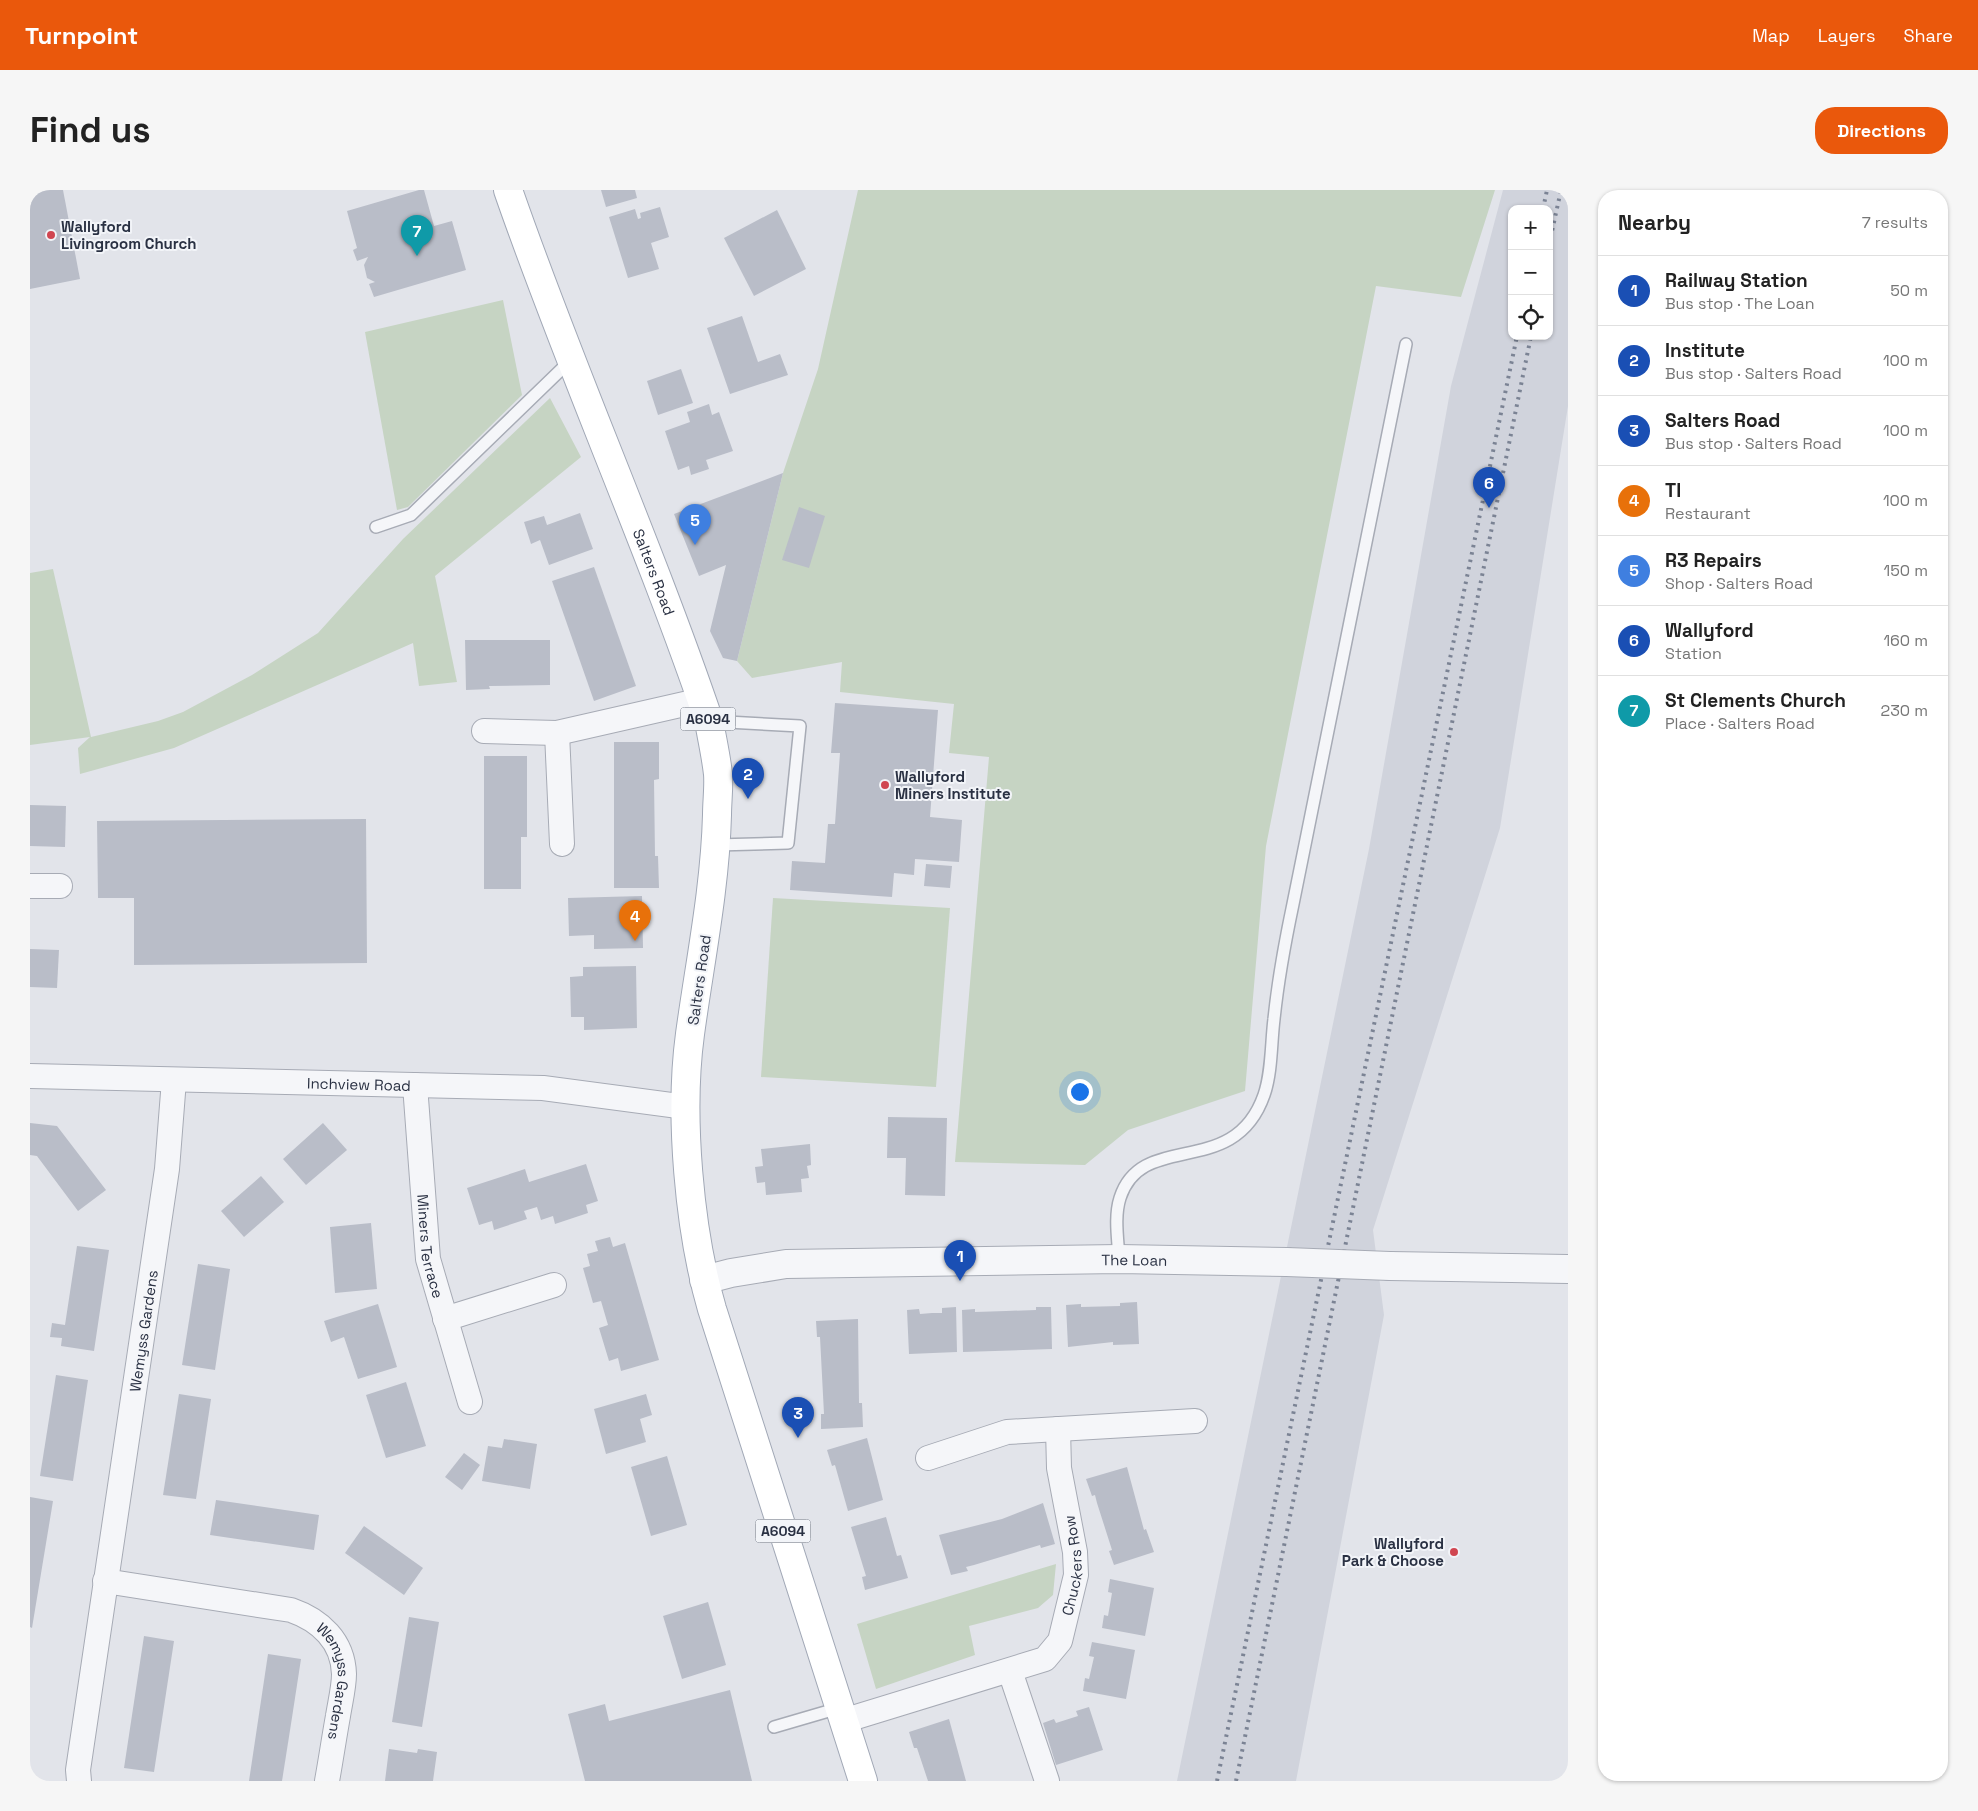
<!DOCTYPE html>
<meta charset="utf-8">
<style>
body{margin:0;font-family:"Space Grotesk",sans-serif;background:#f6f6f6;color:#222}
.controls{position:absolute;right:15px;top:15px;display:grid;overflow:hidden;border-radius:10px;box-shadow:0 1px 4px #0004}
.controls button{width:45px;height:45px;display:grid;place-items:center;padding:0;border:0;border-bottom:1px solid #e0e0e0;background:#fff;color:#222;font:25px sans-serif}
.you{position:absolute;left:1049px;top:901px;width:18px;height:18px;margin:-12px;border:4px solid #fff;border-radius:50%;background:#1a73e8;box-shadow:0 0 0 8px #1a73e833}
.badge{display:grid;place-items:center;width:32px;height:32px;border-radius:50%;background:#ea580c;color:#fff;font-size:16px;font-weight:700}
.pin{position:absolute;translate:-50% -41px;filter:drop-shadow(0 1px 2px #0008)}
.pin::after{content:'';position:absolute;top:26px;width:18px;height:15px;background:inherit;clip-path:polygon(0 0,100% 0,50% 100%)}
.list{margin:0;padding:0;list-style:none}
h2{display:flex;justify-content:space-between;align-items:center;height:65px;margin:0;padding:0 20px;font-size:21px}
h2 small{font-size:16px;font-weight:400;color:#767676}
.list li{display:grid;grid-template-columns:32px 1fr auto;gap:15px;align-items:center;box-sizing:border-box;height:70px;padding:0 20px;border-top:1px solid #e0e0e0}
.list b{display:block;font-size:19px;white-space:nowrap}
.list p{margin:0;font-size:16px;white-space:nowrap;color:#767676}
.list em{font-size:16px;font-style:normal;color:#767676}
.icon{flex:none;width:28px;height:28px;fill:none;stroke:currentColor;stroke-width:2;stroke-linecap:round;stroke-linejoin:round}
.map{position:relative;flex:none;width:1538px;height:1591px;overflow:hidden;border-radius:20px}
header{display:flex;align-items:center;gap:30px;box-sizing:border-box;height:70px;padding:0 25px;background:#ea580c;color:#fff}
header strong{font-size:24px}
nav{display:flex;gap:28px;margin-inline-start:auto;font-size:18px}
.intro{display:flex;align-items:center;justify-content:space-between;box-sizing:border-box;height:120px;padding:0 30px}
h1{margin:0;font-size:35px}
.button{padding:12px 22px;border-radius:20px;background:#ea580c;color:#fff;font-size:18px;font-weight:700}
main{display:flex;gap:30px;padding:0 30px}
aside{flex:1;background:#fff;border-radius:20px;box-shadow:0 1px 4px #0004}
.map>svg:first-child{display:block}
.built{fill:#d0d3dc;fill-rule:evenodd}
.green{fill:#c6d4c3}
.building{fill:#b9bdc8}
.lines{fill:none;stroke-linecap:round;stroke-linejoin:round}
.service-casing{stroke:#a7abb5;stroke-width:14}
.minor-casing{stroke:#a7abb5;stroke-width:26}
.tertiary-casing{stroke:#a7abb5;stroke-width:30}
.primary-casing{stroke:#a1a8b6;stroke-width:30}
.service{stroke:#f5f6f9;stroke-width:11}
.minor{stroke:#f5f6f9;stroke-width:24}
.tertiary{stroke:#f5f6f9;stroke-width:28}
.primary{stroke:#fff;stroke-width:28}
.rail{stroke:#7b8394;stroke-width:4;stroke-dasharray:2.5 5;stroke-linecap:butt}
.tertiary-bridge-casing{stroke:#a7abb5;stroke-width:30;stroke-linecap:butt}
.tertiary-bridge{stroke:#f5f6f9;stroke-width:28}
.poi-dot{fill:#d04651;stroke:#f2f4f8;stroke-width:2}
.labels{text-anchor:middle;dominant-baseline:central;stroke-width:4;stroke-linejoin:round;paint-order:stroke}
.shield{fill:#f2f4f8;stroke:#666c79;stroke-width:1}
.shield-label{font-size:14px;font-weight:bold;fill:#2a3143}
.poi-label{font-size:15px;font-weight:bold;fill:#2a3143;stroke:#f2f4f8;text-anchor:start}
.street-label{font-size:15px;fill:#2a3143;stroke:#f2f4f8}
</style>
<header>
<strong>Turnpoint</strong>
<nav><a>Map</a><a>Layers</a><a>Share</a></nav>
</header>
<div class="intro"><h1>Find us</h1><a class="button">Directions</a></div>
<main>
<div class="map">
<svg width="1538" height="1591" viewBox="0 0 1538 1591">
<rect width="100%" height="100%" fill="#e2e4ea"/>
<path class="built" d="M1473,0H1538V216L1470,638L1343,1040L1354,1125L1266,1591H1147L1339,659L1421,196ZM1482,19H1519V146H1482Z"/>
<g class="green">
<path d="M828,0H1465L1431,107L1346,96L1236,656L1215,901L1098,940L1055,975L925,972L959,567L919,563L924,514L810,502L812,472L722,488L707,471L753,283L788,179Z"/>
<path d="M473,110L492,205L378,317L367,320L335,142Z"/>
<path d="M520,208L551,267L405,386L427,492L389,496L383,453L144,558L50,584L48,558L60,547L0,555V383L23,379L61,547L128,531L153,522L222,485L288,443L373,349Z"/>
<path d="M743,708L920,718L906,897L731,887Z"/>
<path d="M1026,1374L1023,1405L1008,1418L939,1436L945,1465L846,1499L827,1434Z"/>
</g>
<g class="building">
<path d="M0,0H33L50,89L0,99Z"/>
<path d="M389,0H394L404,36L422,31L436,80L344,107L339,94L345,92L337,88L334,75L338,67L327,71L323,60L327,58L317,21Z"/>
<path d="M571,0H605L607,8L576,17Z"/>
<path d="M630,17L639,47L621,53L629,79L598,88L579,27L605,19L608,29L611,28L610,23Z"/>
<path d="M747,20L776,79L724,106L694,48Z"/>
<path d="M712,126L728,172L750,164L758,185L700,204L677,138Z"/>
<path d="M651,179L663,213L628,225L617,191Z"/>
<path d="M679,214L682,225L689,222L703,261L676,270L679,279L661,285L659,276L648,280L635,241L660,232L657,222Z"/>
<path d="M753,283L707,471L693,468L680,441L696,375L669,386L644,324Z"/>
<path d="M769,317L795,326L779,378L752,370Z"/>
<path d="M550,323L563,359L519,375L510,350L501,354L494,332L514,326L517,335Z"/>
<path d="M564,377L606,496L564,511L522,391Z"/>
<path d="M435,450H520V495L459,496L460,499L436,500Z"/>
<path d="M805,513L908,520L900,627L932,630L929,672L885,669L884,685L864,683L862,707L760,700L762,671L795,673L798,634H805L810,563H801Z"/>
<path d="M584,552H629V589L624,590L625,666H628L629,698H584Z"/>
<path d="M454,566H497V647H491V699H454Z"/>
<path d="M0,615L36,616L35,657L0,656Z"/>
<path d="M336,629L337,773L104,775V708H68L67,631Z"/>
<path d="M896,674L922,676L920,698L894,696Z"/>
<path d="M612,706L613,758L564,759V745L539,746L538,708Z"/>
<path d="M0,759L29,760L27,798L0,797Z"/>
<path d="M606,776L607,838L554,840V827H541L540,787L553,786V777Z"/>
<path d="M858,927L917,928L915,1006L875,1005L876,968H857Z"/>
<path d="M0,933L27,936L76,1000L48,1021L7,966L0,965Z"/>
<path d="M293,933L317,960L276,995L253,969Z"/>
<path d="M780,954L781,975L777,976L779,988L771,989L772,1002L736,1005L735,992L727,993L725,977L733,976L731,959Z"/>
<path d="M556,974L568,1011L556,1015L558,1023L525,1034L523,1026L511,1030L507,1017L494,1021L497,1029L464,1040L462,1031L449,1035L437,998L495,979L499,992Z"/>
<path d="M231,986L254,1012L214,1047L191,1021Z"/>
<path d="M341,1033L347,1099L305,1103L300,1037Z"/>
<path d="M580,1047L583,1057L595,1053L629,1170L591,1181L588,1168L579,1171L569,1138L578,1135L571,1111L563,1113L553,1078L560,1076L557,1064L568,1061L565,1051Z"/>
<path d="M47,1056L79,1060L64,1161L31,1156L32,1148L20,1147L22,1133L35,1135Z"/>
<path d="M168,1074L200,1079L185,1180L152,1175Z"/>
<path d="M1107,1112L1109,1154L1083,1155V1152L1038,1157L1036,1115L1051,1114V1117L1090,1116V1113Z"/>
<path d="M348,1114L367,1177L328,1189L314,1147L301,1152L294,1131Z"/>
<path d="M926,1117L927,1162L879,1164L877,1120L889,1119L890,1124L902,1123H912V1118Z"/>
<path d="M1006,1117H1021L1022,1159L933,1162L932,1120L945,1119V1122L976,1121L1006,1120Z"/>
<path d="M828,1129L829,1213H832L833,1237L791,1239V1224H794L790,1147H787L786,1131Z"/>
<path d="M26,1185L58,1190L43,1291L10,1286Z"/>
<path d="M376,1192L396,1256L356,1268L336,1205Z"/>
<path d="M149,1204L181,1209L166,1309L133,1305Z"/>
<path d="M616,1204L622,1225L610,1229L616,1252L576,1264L564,1219Z"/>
<path d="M837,1248L853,1310L818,1321L805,1275L802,1276L797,1260Z"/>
<path d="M474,1249L507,1254L500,1299L452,1291L458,1256L472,1258Z"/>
<path d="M434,1263L450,1275L432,1300L415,1287Z"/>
<path d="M637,1266L657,1335L621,1346L601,1277Z"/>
<path d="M1097,1277L1114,1340L1116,1339L1124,1362L1084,1375L1079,1361L1082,1360L1067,1313L1065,1305L1062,1306L1056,1289Z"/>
<path d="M0,1307L23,1311L2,1438L0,1437Z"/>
<path d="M186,1310L289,1325L284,1360L180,1345Z"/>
<path d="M1013,1313L1025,1354L1011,1358L1010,1355L944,1375L936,1377L938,1381L921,1385L909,1345L972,1329Z"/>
<path d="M856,1327L867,1366L871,1365L878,1388L835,1400L832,1387L836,1386L821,1337Z"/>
<path d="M334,1336L393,1378L374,1405L315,1363Z"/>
<path d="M1080,1389L1124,1398L1115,1446L1072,1438L1074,1425L1078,1426L1082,1403L1078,1402Z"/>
<path d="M678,1412L696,1475L652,1489L633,1426Z"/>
<path d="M379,1427L409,1432L392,1537L362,1532Z"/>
<path d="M114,1446L144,1451L124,1582L94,1578Z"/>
<path d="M1062,1452L1105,1460L1096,1509L1053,1501L1055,1488L1059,1489L1064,1467L1059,1466Z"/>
<path d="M238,1464L271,1469L261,1534L252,1591H219Z"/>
<path d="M700,1500L722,1591H555L538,1524L575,1514L579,1531Z"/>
<path d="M1059,1517L1073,1560L1026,1575L1013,1533L1024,1529L1026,1533L1048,1526L1046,1521Z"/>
<path d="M919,1529L936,1591H898L887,1558H884L879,1542Z"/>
<path d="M359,1559L387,1563L388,1559L407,1562L403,1591H355Z"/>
</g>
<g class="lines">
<defs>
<g id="service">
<path d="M346,337L381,325L541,170"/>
<path d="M679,531L770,536L758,653L686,655"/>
<path d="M1089,1069C1088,1049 1084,1027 1090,1008C1112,939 1204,991 1234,905C1242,882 1241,853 1244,829C1248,790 1255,752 1263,714C1300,527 1339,341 1376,154"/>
<path d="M744,1537L809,1518"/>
</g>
<g id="minor">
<path d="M454,541L527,543L672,510"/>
<path d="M527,543L532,654"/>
<path d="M0,696H30"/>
<path id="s1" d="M0,886L513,898L656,917"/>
<path id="s2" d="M385,895L398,1069L440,1212"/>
<path d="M415,1129L524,1095"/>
<path d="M898,1268L977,1242L1165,1231"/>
<path id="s3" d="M75,1391L261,1420C290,1430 313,1451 314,1484C314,1497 310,1513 308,1526C304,1548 301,1569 297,1591"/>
<path d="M980,1481L1017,1591"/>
<path id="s4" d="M813,1531L1015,1469L1030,1451L1046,1385L1045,1362L1029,1278L1028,1239"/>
<path id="s5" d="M49,1591L48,1580L137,979L144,890"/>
</g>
<g id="tertiary">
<path d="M1360,1076L1538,1079"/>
<path id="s6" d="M674,1090L701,1083L756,1074L1089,1069L1257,1072"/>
</g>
<g id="primary">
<path id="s7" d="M478,0C540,179 618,352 679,531C682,549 686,566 688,584C689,597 687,612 687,625C685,699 670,771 660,844C649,925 659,1040 682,1119L833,1591"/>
</g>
</defs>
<use href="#service" class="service-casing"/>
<use href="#minor" class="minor-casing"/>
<use href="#tertiary" class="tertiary-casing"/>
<use href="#primary" class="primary-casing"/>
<use href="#service" class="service"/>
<use href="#minor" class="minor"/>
<use href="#tertiary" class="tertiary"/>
<use href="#primary" class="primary"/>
<g class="rail">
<path d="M1513,19L1517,0"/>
<path d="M1519,55L1531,0"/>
<path d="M1187,1591L1487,146"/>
<path d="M1206,1591L1501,146"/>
</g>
<defs>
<path id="tertiary-bridge" d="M1257,1072L1360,1076"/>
</defs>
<use href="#tertiary-bridge" class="tertiary-bridge-casing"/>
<use href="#tertiary-bridge" class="tertiary-bridge"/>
</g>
<g class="poi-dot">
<circle cx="21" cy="45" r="5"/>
<circle cx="855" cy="595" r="5"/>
<circle cx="1424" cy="1362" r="5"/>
</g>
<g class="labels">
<g class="shield">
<rect x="650.5" y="517.5" width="55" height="23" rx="4"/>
<rect x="725.5" y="1329.5" width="55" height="23" rx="4"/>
</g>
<g class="shield-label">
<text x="678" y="529">A6094</text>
<text x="753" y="1341">A6094</text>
</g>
<g class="poi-label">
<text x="31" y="36">Wallyford<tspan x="31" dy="17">Livingroom Church</tspan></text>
<text x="865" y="586">Wallyford<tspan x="865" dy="17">Miners Institute</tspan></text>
<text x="1414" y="1353" text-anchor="end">Wallyford<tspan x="1414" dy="17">Park &amp; Choose</tspan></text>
</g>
<g class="street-label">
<text stroke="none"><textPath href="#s7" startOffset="409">Salters Road</textPath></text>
<text transform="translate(669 790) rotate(-82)">Salters Road</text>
<text stroke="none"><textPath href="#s1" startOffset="329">Inchview Road</textPath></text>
<text stroke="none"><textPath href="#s2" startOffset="162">Miners Terrace</textPath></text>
<text stroke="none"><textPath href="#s6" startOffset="432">The Loan</textPath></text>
<text stroke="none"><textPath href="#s5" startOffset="455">Wemyss Gardens</textPath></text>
<text stroke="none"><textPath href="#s4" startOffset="312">Chuckers Row</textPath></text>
<text stroke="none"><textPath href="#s3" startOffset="282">Wemyss Gardens</textPath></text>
</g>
</g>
</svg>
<div class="controls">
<button>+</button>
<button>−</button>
<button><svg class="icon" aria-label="locate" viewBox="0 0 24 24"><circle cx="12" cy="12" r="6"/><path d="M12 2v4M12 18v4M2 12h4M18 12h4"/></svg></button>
</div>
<div class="you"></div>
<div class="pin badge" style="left:930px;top:1091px;background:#1a4fb4">1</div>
<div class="pin badge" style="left:718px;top:609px;background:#1a4fb4">2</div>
<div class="pin badge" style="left:768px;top:1248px;background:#1a4fb4">3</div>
<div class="pin badge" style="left:605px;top:751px;background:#e8710a">4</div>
<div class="pin badge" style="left:665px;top:355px;background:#3f7fe0">5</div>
<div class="pin badge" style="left:1459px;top:318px;background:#1a4fb4">6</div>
<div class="pin badge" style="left:387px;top:66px;background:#0f9aa8">7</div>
</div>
<aside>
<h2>Nearby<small>7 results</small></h2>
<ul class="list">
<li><span class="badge" style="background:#1a4fb4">1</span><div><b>Railway Station</b><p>Bus stop · The Loan</p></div><em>50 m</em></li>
<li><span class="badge" style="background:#1a4fb4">2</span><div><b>Institute</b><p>Bus stop · Salters Road</p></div><em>100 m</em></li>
<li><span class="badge" style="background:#1a4fb4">3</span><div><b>Salters Road</b><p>Bus stop · Salters Road</p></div><em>100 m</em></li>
<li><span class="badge" style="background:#e8710a">4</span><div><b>TI</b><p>Restaurant</p></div><em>100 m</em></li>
<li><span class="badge" style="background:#3f7fe0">5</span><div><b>R3 Repairs</b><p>Shop · Salters Road</p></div><em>150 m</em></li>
<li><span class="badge" style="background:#1a4fb4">6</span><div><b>Wallyford</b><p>Station</p></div><em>160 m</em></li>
<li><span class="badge" style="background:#0f9aa8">7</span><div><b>St Clements Church</b><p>Place · Salters Road</p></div><em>230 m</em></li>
</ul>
</aside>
</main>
